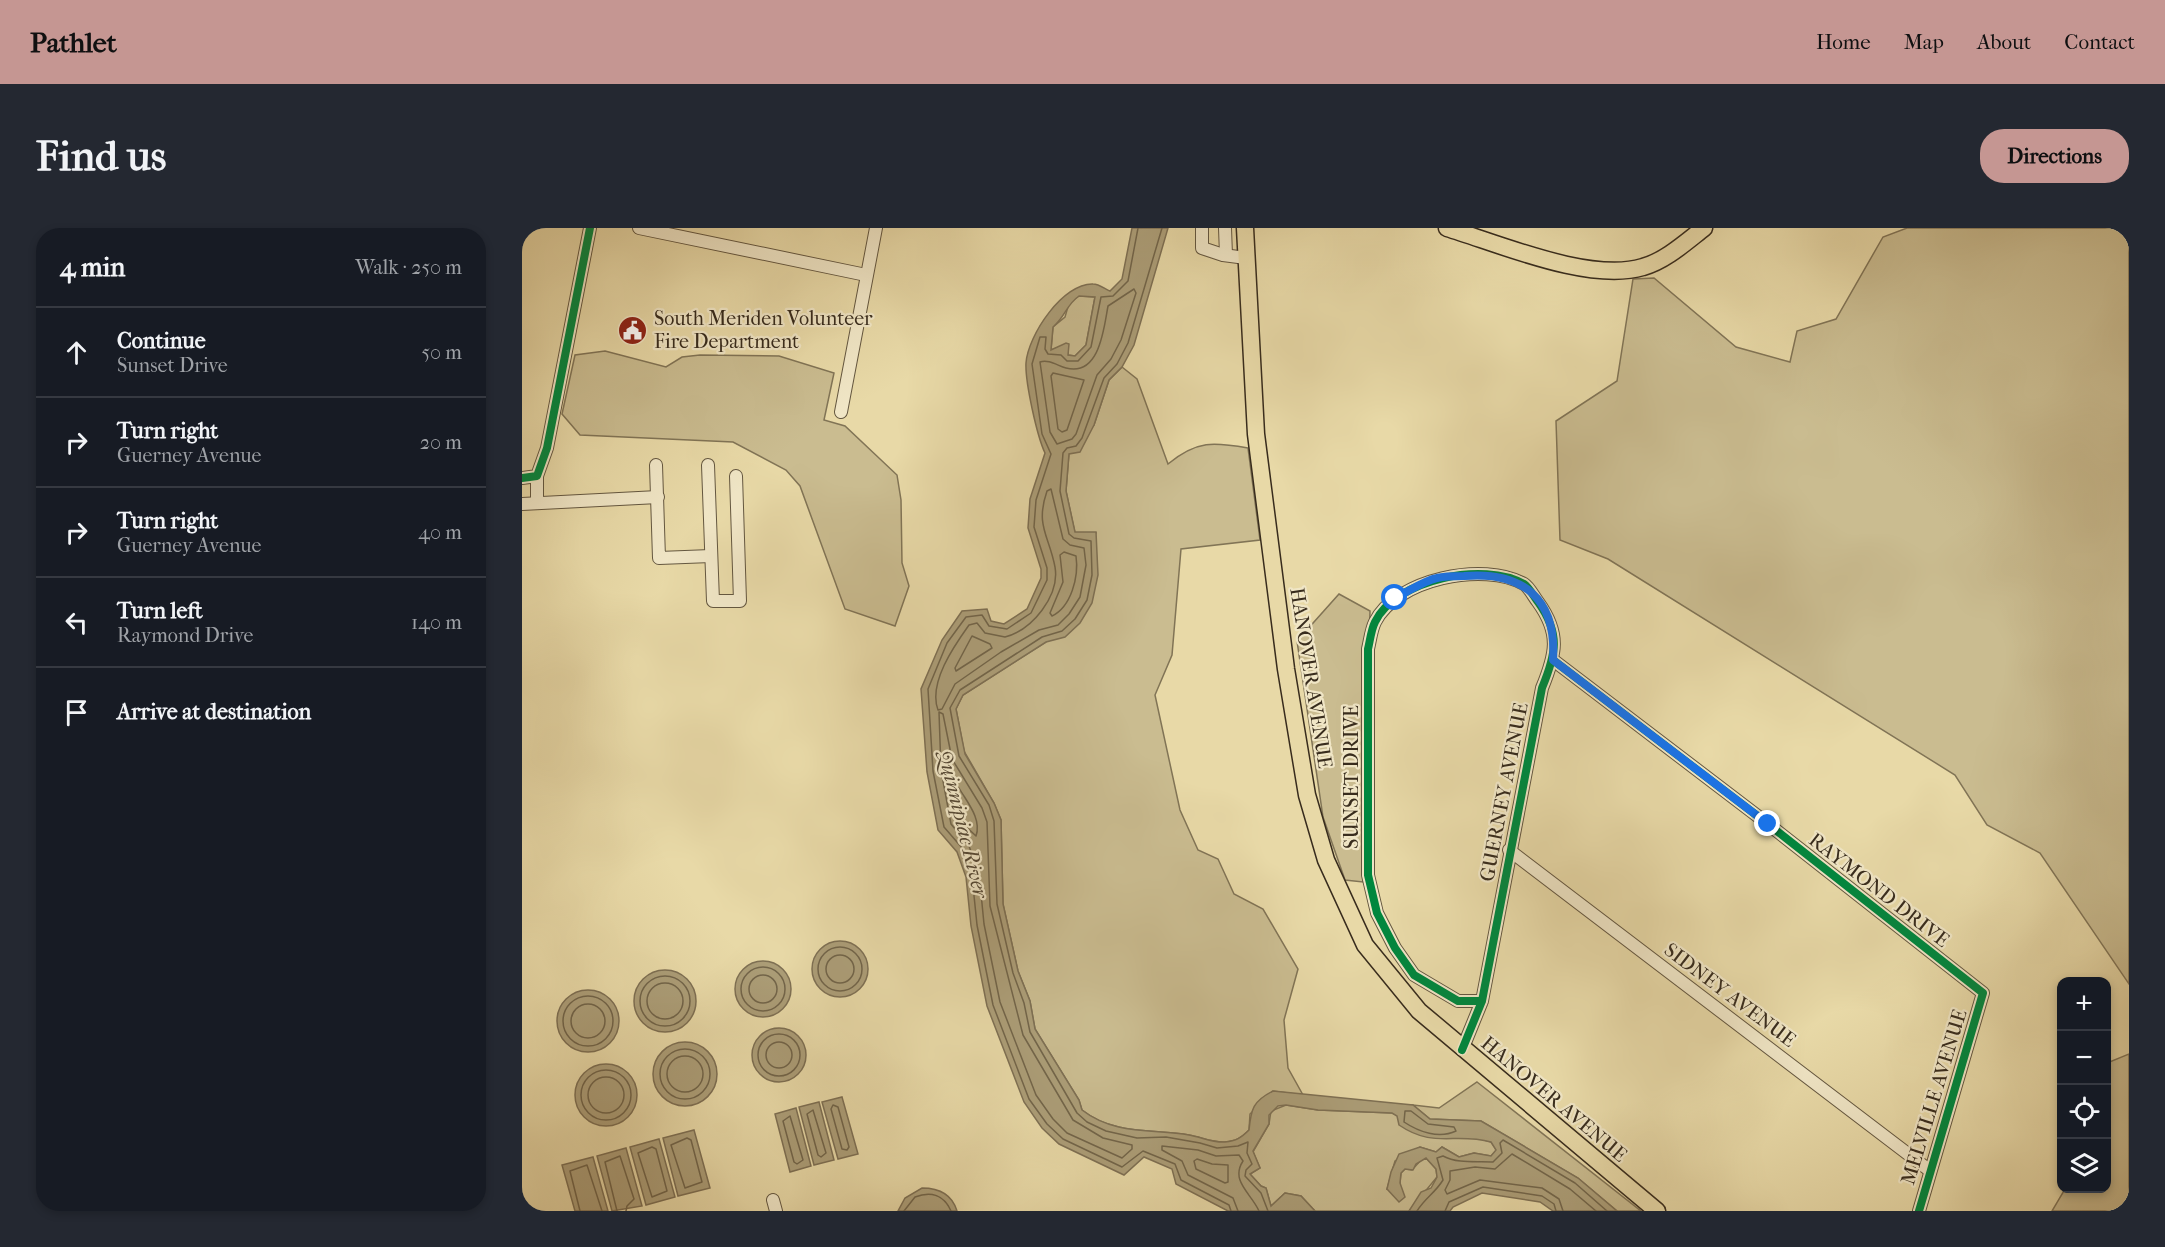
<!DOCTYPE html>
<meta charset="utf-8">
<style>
body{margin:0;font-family:"IM FELL French Canon",serif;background:#242831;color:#f1f3f6}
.controls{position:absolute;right:18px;bottom:18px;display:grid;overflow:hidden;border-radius:12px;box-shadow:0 3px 9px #0003}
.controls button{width:54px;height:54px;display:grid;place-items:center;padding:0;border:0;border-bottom:2px solid #363941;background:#171b24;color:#f1f3f6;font:30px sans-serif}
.stop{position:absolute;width:18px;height:18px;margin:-14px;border:4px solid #1a73e8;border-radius:50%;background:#fff}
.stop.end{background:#1a73e8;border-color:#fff;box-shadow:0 2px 6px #0008}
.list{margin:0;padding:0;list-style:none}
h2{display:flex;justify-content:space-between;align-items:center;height:78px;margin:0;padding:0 24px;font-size:26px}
h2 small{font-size:20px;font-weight:400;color:#9ea1a6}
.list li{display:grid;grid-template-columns:39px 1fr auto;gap:18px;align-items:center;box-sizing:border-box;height:90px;padding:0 24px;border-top:2px solid #363941}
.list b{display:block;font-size:22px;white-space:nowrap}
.list p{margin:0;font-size:20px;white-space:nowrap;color:#9ea1a6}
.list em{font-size:20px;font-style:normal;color:#9ea1a6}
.icon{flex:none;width:33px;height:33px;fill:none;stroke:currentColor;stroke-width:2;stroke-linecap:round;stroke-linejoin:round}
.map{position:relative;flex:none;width:1607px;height:983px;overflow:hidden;border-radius:24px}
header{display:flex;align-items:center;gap:36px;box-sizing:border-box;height:84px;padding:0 30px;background:#c59692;color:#111}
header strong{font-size:28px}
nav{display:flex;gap:33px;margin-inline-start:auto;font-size:21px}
.intro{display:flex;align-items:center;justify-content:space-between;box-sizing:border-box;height:144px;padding:0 36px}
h1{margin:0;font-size:42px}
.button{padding:15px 27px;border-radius:24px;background:#c59692;color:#111;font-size:21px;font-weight:700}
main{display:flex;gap:36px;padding:0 36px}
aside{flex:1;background:#171b24;border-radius:24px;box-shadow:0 3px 9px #0003}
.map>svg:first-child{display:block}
.green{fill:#cabc90;stroke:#817456;stroke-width:1.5}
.water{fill:#ac9e78;stroke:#7e7054;stroke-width:1.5;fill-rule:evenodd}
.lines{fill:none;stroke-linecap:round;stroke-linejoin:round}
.shore{stroke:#72654a;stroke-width:1.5}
.minor-casing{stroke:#645740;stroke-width:14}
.major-casing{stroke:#382c1d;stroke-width:19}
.minor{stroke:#f0e6c6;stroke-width:12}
.major{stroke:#e8d9a7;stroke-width:16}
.cycleway-casing{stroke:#f0e6c6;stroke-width:11}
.cycleway{stroke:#00873e;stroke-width:8}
.route{stroke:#1a73e8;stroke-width:8}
.labels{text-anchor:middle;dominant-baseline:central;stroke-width:4.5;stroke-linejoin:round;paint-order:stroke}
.poi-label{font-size:20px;fill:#382c1d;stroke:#f0e6c6;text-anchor:start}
.street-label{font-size:20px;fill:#382c1d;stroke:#f0e6c6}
.water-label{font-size:21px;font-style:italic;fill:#554834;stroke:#f0e6c6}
</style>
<header>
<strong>Pathlet</strong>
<nav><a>Home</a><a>Map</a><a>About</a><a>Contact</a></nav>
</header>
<div class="intro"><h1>Find us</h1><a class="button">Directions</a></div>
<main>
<aside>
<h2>4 min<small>Walk · 250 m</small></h2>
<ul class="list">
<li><svg class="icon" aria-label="ahead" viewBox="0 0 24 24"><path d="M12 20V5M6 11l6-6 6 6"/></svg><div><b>Continue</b><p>Sunset Drive</p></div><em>50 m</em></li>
<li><svg class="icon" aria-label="right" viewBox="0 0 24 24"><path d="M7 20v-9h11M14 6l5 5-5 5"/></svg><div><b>Turn right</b><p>Guerney Avenue</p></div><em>20 m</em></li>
<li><svg class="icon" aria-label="right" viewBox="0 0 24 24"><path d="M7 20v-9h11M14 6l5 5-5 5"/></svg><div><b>Turn right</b><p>Guerney Avenue</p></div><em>40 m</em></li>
<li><svg class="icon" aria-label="left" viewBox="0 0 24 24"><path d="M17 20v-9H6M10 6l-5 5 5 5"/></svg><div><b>Turn left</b><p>Raymond Drive</p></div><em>140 m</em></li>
<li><svg class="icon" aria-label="arrive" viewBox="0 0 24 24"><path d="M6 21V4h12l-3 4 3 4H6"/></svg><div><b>Arrive at destination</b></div></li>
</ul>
</aside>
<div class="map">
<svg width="1607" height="983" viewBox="0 0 1607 983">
<rect width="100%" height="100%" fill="#e8d9a7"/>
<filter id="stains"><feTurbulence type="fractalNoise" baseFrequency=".00333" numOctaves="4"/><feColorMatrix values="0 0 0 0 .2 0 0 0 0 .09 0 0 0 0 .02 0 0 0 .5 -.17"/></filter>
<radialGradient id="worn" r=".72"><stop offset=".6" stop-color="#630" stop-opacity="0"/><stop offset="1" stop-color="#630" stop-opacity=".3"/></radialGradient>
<g class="green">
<path d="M1385,0H1607V756L1518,625L1465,597L1433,547L1086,331L1038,312L1034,193L1095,153L1111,51L1132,50L1214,119L1268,134L1275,103L1314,91L1361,9Z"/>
<path d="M557,68L573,69L564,117L553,128L546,127V116L529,122L531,99L543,89L547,75Z"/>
<path d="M83,123L144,139L160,129L178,127L257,128L312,145L302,192L323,198L375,247L379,272L380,335L387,358L373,398L323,381L278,258L264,242L211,214L58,207L40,186L53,127Z"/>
<path d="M600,139L615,151L646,236C675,212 692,214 726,220L738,312L659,321L650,427L633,467L658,582L676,622L696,631L712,666L741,681L776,741L762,792L766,840L781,867L751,863L728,886L727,902C719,910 714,913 703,914C691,915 679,909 667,907C630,901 592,907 560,882L557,872L513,801L508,773L496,743L481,676L479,592L472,575L442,523L434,481L441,467L524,414L574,305H553L544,263L547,225L572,197L587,152Z"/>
<path d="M817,366L848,383L841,654L823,652L801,589L775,413Z"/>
<path d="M1607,826V983H1530L1543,961L1584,960L1585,835Z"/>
<path d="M955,854L1119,983H1095L1056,950L959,893L908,891L891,877L917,880Z"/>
<path d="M764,877L796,882L870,885L969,914L975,922L969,928L952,925L937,929L920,919L914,924L898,919L873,933L865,961L878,955L879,945L883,941L890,942L900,931L904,930L914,941L915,949L887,983H793L779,968L763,965L749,978L744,960L739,958L728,946L738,940L731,924L747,896L749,883Z"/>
</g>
<g class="water">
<path d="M610,0H646L612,117L600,139L587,152L572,197L558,224L547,226L544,263L553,304H574L576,347L570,375L558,395L543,409L524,414L441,467L434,481L443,526L472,575L479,592L481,676L496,743L508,773L513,801L557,872L560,882C592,907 630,901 667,907C679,909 691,915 703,914C714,913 719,910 727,902C729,881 731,873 751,863L891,877L908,891L959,893L1056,950L1095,983H1031L1018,974L960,965L931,979L928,983H887L899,964L909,960L915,949L914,941L904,930L894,936L891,942L883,941L879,945L878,955L883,969L877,974L865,961L869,944L877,926L898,919L914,924L920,919L937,929L952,925L969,928L974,922L969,914C932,904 912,921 877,897L875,888L870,885L796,882L764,877L756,878L747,887V896L731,923L738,940L728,946L739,958L744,960L749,978L763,965L779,968L793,983H706L654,956L650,941L622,929L602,947L537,916L520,900L502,874L465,778L449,698L444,649L435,624L416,602L405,544L399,461L420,412L440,383L465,381L469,393L482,396L505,381L519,350V341L506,300L508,271L523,225C515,208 503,154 504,135C506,107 541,55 571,56C577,56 583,61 588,63L600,51ZM557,68L573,69L564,117L553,128L546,127L547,116L544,115L529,122L531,99C544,88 544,77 557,68Z"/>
<circle cx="318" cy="741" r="28"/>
<circle cx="241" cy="761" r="28"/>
<circle cx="143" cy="773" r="31"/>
<circle cx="66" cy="793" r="31"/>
<circle cx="257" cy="827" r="27"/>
<circle cx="163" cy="846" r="32"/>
<circle cx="84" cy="867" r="31"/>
<path d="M320,869L336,926L316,931L300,874Z"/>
<path d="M297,874L312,932L292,937L277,879Z"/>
<path d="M274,880L289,938L268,944L253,886Z"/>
<path d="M172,902L188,960L156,968L141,910Z"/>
<path d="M137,911L153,969L124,977L108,919Z"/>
<path d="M104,920L120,978L90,983L75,928Z"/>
<path d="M71,929L86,983H53L40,937Z"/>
<path d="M400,960C417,960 430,966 435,983H376L383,970Z"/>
</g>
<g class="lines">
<g class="shore">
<path d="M616,0L606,53L591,68L579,69L569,119L556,133H545L539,127L526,126L523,121L524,109H518L510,136L520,206L529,226L514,272L512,299L525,340V352L509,385L485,401L467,398L460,387L444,389L425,415L406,461L411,543L422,599L441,621L450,648L455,697L471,777L507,871L525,896L541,911L600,939L621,923L653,936L659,952L707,977L709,983"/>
<path d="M640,0L606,115L595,136L582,150L560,210L554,218L545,220L541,225L538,263L547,306L552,310L569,313L570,347L565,372L553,391L540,403L520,409L438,462L428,480L437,528L467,577L472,593L475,676L491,745L502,775L508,804L555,885L565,894L584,903L615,910L644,909L678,915L695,920L716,918L726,914L725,925L730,936L724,942L723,948L739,965L746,983"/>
<path d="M612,61L614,65L599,112L589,131L575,147L554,206L550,211L535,216L528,204L518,134C527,131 536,138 544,140C578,149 582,99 586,78Z"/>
<path d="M531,145L562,152L545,202L540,204L536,201L529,148Z"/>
<path d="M529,261L541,311L548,317L562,320L564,337L558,369L547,386L536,397L517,402L479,424L433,456L420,481L416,482C406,455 432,418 447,397L455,395L463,405L483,409C510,402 538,368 533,339C527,307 513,298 525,263Z"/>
<path d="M542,324L554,328C557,349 549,379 530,388L528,385L541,354L538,327Z"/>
<path d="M450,408L468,416L470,420L434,443L433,440Z"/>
<path d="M417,484L421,486L430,531L460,580L465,594L468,678L501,807L551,892L581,910L610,917V921L600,930L545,905L531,891L514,867L478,774L462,696L457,645L447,618L429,596L419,542Z"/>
<path d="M433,559L437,560C445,574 460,591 454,608L437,592Z"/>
<circle cx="318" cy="741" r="22"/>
<circle cx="318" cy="741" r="14"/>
<circle cx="241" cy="761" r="22"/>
<circle cx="241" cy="761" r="14"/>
<circle cx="143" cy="773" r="25"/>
<circle cx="143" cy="773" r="18"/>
<circle cx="66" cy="793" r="25"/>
<circle cx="66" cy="793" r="17"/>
<circle cx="257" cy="827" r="21"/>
<circle cx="257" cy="827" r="13"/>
<circle cx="163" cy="846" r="25"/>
<circle cx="163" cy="846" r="18"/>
<circle cx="84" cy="867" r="25"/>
<circle cx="84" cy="867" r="18"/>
<path d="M311,877L316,879L327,919L325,922L320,921L309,881Z"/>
<path d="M291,882L304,925L299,929L296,927L285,886Z"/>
<path d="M883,883H889L906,896L932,899L934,903C917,911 897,904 882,894Z"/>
<path d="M268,888L281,932L275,936L272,934L261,893Z"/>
<path d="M165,910L169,912L180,954L163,960L149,917Z"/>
<path d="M130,919L134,921L145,963L130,969L116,925Z"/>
<path d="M675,931L690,936L706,937V954L703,955L674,941L672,933Z"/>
<path d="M58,983L48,943L65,937L80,983"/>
<path d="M95,983L83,934L98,928L112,971L105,978L104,983"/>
<path d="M382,983L393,969C409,963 422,967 429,983"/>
<path d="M716,983L711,970L666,947L660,933L640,922V918L676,922L694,928L717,927L721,933C708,953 729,965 737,983"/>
<path d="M895,983C903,970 913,965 921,952L915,930L921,928C936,936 954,933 971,934L980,925L978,915L981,912L1053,955L1085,983"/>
<path d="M923,983L927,974L961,959L1020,968L1032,976L1034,983"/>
<path d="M1041,983L1037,971L1020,960L958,952L925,966L923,962L928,952V943L953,939L973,941L990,926L1048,961L1074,983"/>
</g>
<defs>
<g id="minor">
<path d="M117,0L344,47"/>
<path d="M680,0V20L701,27L724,30"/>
<path d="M703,0L704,27"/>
<path d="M319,184L354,0"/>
<path d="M134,237L137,330L189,328"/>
<path d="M186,237L191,373H218L214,248"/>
<path d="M15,248V275"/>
<path d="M0,250L15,248L25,220L68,0"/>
<path d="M0,276L136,269"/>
<path d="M1031,432L1246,596L1461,765L1397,983"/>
<path d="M987,622L1407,942"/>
<path d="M940,822L960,773L1020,460C1034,426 1039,406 1016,374C1012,369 1007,359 1002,356C962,333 874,351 853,394C849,402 848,413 846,421V647L855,685L873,720L892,747L936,773H960"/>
<path d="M251,972L254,983"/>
<path d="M0,980L1,983"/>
</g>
<g id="major">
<path d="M723,0L734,206L764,441L785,567L804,632L843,717L897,783L1135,983"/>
<path d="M925,0C978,16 1068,55 1121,39C1143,33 1164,14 1182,0"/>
</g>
</defs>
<use href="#minor" class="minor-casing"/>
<use href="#major" class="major-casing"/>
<use href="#minor" class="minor"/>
<use href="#major" class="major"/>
<defs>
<g id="cycleway">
<path d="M0,250L15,248L25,220L68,0"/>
<path d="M1031,432L1246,596L1461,765L1397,983"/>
<path d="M940,822L960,773L1020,460C1034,426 1039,406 1016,374C1012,369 1007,359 1002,356C962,333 874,351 853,394C849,402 848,413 846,421V647L855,685L873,720L892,747L936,773H960"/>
</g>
</defs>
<use href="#cycleway" class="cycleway-casing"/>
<use href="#cycleway" class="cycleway"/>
</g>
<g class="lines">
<path class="route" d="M873,370C886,364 901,353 915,350C923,348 933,348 942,348C1001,343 1035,371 1031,432L1246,596"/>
</g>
<defs>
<symbol id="civic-disc" viewBox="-11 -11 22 22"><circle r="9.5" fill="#8f2418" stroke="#f0e6c6"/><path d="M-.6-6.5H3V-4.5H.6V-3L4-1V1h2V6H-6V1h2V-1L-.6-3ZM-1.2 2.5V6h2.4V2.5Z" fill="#fff"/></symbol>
</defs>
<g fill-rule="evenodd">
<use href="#civic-disc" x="94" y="86" width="33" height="33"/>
</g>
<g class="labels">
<g class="poi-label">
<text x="132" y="90">South Meriden Volunteer<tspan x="132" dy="23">Fire Department</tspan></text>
</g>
<g class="street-label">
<text transform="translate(789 450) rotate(81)">HANOVER AVENUE</text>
<text transform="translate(829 549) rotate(-90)">SUNSET DRIVE</text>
<text transform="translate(982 564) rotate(-79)">GUERNEY AVENUE</text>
<text transform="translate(1357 662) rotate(38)">RAYMOND DRIVE</text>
<text transform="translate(1208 767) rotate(37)">SIDNEY AVENUE</text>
<text transform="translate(1412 869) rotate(-73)">MELVILLE AVENUE</text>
<text transform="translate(1032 871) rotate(40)">HANOVER AVENUE</text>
</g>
<g class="water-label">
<text transform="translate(441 596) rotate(76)">Quinnipiac River</text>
</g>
</g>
<rect width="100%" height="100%" filter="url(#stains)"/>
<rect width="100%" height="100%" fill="url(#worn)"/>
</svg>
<div class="controls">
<button>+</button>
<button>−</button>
<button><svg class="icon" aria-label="locate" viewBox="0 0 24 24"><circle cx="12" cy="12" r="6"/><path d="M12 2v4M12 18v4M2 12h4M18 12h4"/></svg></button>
<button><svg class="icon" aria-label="layers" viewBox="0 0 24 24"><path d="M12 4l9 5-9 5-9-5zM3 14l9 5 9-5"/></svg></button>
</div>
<div class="stop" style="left:873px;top:370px"></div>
<div class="stop end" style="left:1246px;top:596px"></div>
</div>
</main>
